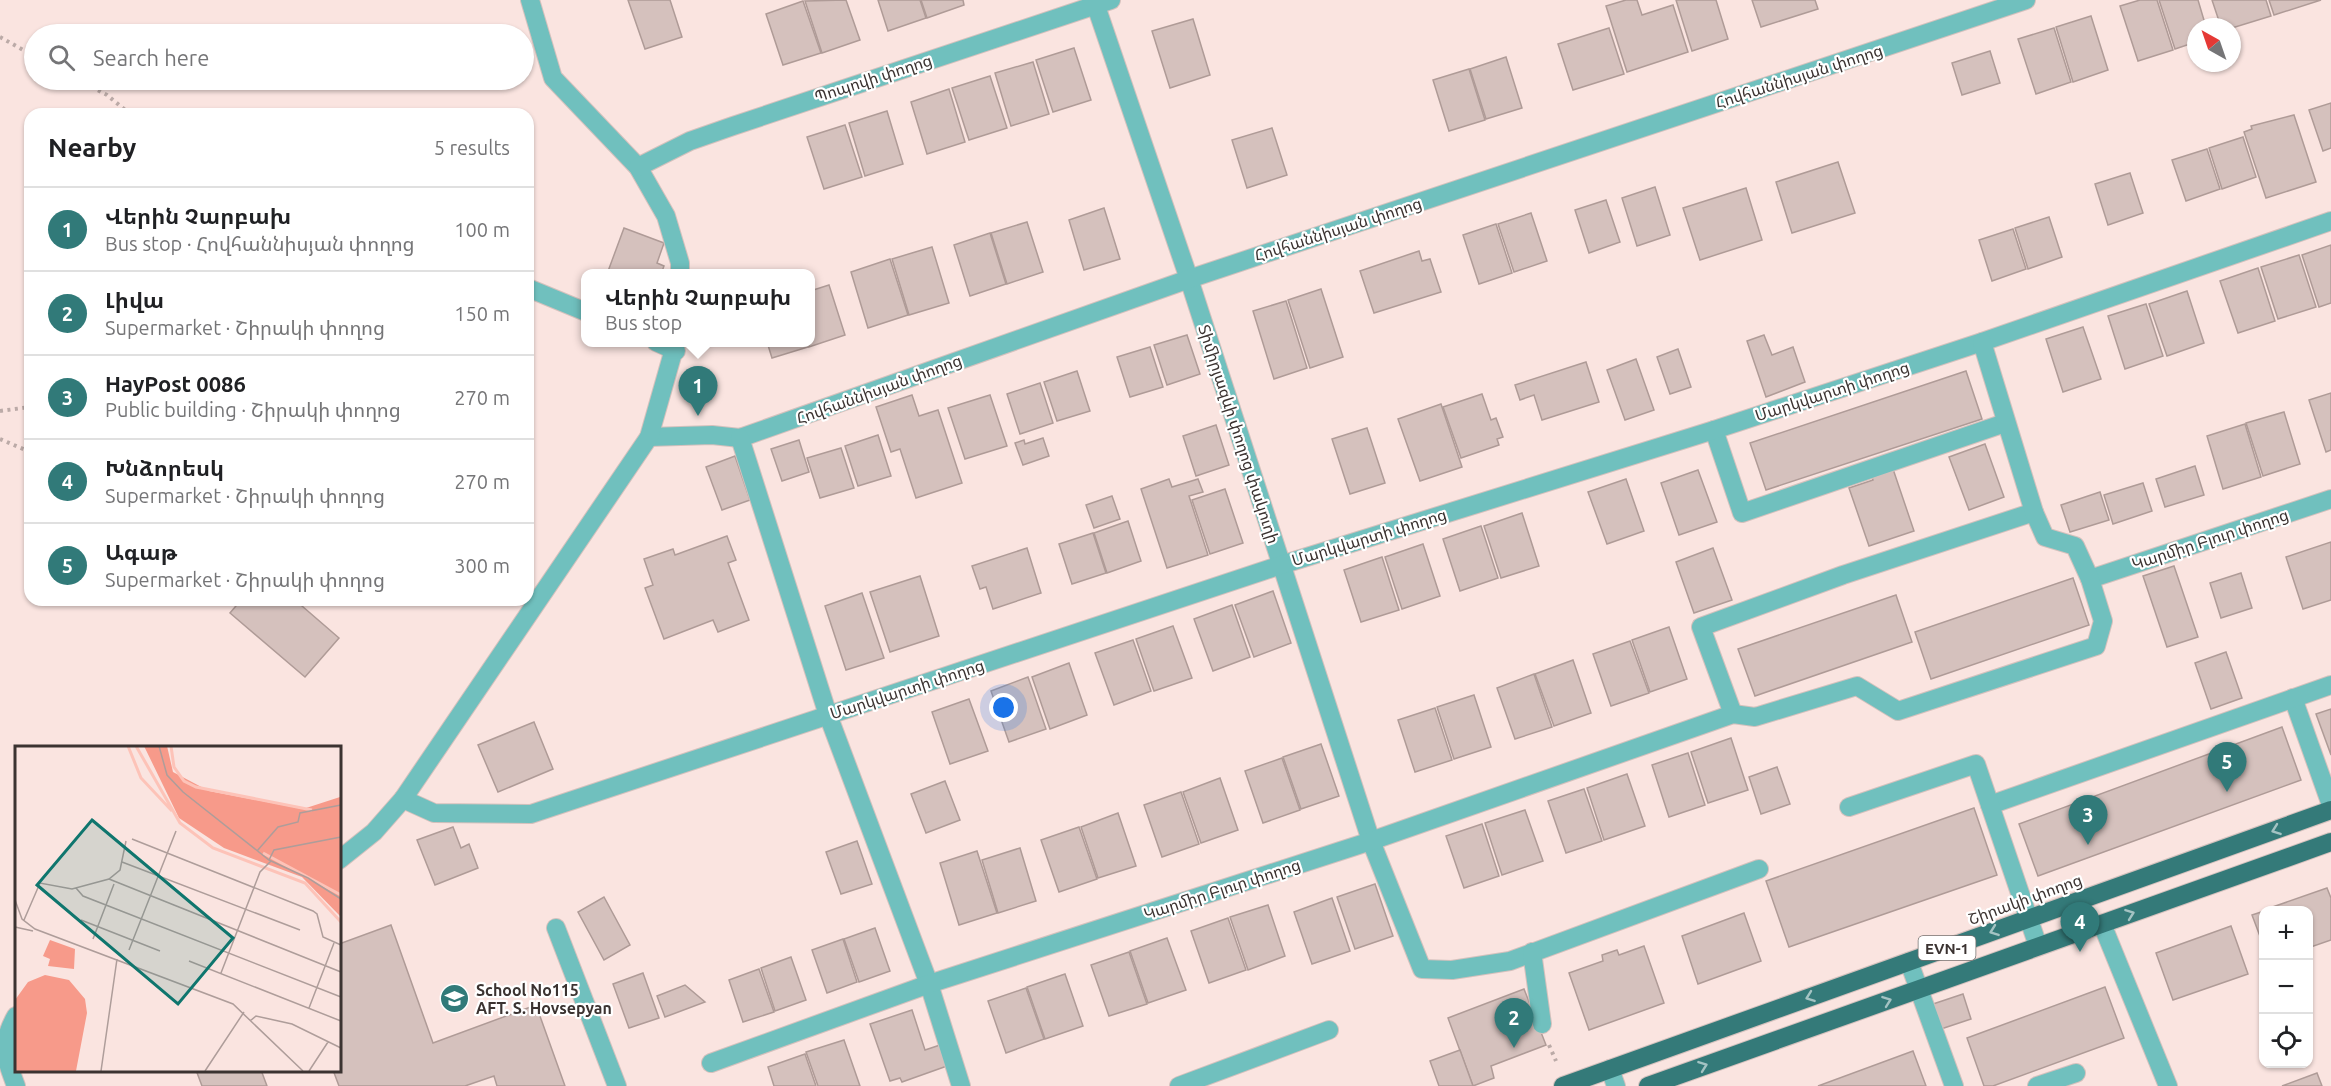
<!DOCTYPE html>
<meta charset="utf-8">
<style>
body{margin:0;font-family:Ubuntu,"Noto Sans Armenian",sans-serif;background:#f6f6f6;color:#202124}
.controls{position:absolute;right:18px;bottom:18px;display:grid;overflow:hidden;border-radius:12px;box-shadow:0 2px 4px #0004}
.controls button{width:54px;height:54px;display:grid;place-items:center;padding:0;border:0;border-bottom:2px solid #e0e0e0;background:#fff;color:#202124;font:30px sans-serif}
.compass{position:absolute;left:2187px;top:18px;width:54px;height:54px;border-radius:50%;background:#fff;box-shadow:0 2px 4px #0004;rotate:320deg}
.you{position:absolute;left:1004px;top:708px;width:21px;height:21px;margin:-15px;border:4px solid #fff;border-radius:50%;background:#1a73e8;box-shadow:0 0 0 9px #1a73e833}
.badge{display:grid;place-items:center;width:39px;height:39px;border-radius:50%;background:#317a79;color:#fff;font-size:20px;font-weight:700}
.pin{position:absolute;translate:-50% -50px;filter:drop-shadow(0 2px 3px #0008)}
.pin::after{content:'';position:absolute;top:32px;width:21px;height:18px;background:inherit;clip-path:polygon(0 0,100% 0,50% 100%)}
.popup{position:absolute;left:581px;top:269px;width:234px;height:78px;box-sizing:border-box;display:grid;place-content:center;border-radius:12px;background:#fff;filter:drop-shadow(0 2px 4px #0005);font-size:20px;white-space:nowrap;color:#757577}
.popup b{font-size:22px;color:#202124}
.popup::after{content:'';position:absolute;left:50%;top:100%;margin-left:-12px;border:12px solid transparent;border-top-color:#fff}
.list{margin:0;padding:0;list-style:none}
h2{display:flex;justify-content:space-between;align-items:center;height:78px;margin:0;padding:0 24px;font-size:26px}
h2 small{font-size:20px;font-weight:400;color:#757577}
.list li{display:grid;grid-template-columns:39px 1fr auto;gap:18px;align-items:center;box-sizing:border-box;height:84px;padding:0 24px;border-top:2px solid #e0e0e0}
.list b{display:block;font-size:22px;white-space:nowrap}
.list p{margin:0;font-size:20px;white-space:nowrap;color:#757577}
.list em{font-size:20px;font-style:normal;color:#757577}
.icon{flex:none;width:33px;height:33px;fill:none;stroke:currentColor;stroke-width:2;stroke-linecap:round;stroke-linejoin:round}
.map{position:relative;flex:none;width:2331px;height:1086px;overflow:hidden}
.search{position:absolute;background:#fff;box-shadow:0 2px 4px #0004;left:24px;top:24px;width:510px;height:66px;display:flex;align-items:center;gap:15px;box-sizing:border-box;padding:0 21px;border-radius:33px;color:#757577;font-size:22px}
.panel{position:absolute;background:#fff;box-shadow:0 2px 4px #0004;left:24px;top:108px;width:510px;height:498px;border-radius:18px}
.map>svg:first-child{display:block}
.building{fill:#d5c1bd;stroke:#af9b97;stroke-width:1.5}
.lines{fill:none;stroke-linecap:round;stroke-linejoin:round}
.minor-casing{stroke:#d4c1bd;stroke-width:20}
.highway-casing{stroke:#d4c1bd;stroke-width:20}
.path{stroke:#bbaaa7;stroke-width:4;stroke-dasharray:3 4.5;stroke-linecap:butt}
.minor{stroke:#70c0be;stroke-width:18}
.highway{stroke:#347a79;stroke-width:18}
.oneway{stroke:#a4c3c3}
.labels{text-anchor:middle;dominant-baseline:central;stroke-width:4.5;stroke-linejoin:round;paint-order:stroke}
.shield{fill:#fff;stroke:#76706f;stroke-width:1.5}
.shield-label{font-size:15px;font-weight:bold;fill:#3b3331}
.street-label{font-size:16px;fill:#3b3331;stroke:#fff}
.poi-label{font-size:16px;font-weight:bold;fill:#3b3331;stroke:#fff;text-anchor:start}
.inset-river{fill:none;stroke:#fdc3b8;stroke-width:3}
.inset-road{fill:none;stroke:#ae9d9a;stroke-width:1.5}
.view{fill:#0f766e;fill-opacity:0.15;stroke:#0f766e;stroke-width:3}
.inset-edge{fill:none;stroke:#3b3331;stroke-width:3}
</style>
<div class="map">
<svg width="2331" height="1086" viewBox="0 0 2331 1086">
<rect width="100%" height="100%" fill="#fae4e0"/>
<g class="building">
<path d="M628,0H670L682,37L645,49Z"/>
<path d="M846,0L860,40L822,53L805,1Z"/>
<path d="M878,0H920L926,18L888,31Z"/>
<path d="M921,0H963L964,5L927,18Z"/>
<path d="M1626,0H1637L1642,15L1673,5L1688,52L1627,72L1606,6Z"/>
<path d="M1676,0H1716L1728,39L1692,51Z"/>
<path d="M1752,0H1815L1818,9L1761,27Z"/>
<path d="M2140,0H2157L2173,50L2138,61L2120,6Z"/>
<path d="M2159,0H2198L2206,27H2196V42L2175,49Z"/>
<path d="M2212,0H2266L2271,16L2232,28L2221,27Z"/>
<path d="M2269,0H2321L2274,15Z"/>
<path d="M803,1L821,53L783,65L766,14Z"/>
<path d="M2091,16L2108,70L2073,82L2056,27Z"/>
<path d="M1193,19L1210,75L1170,88L1152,31Z"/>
<path d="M1609,28L1624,74L1573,90L1558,44Z"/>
<path d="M2054,28L2071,82L2036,94L2018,39Z"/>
<path d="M1074,48L1091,100L1053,112L1036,60Z"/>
<path d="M1990,51L2000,83L1962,95L1952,63Z"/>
<path d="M1506,57L1522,108L1486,119L1470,69Z"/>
<path d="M1033,62L1049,114L1011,126L995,73Z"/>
<path d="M1469,69L1485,120L1449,131L1433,80Z"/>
<path d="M990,76L1007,128L969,140L952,88Z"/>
<path d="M949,89L965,142L927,154L911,102Z"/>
<path d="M2331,103V148L2323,151L2309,110Z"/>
<path d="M887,111L903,164L865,176L849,123Z"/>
<path d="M2294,115L2316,182L2266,198L2244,132L2252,129L2251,126Z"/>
<path d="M845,125L862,177L824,189L807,137Z"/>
<path d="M1272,128L1287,175L1247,188L1232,140Z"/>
<path d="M2243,137L2256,177L2222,189L2209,148Z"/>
<path d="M2207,149L2220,189L2186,201L2172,160Z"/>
<path d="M1838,162L1855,213L1792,233L1776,182Z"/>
<path d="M2130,173L2143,213L2108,225L2095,184Z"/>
<path d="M1655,187L1670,235L1637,246L1622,198Z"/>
<path d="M1746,188L1762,240L1700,260L1683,208Z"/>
<path d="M1606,200L1620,242L1589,253L1575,210Z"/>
<path d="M1104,208L1120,259L1084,270L1069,220Z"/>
<path d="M1531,213L1547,261L1514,272L1498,224Z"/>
<path d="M2049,217L2062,257L2028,269L2015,228Z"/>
<path d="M1027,222L1043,272L1007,284L991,233Z"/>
<path d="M1496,224L1512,273L1479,284L1463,235Z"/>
<path d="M624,228L664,243L657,263L664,266L661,274H607Z"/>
<path d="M2013,229L2026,269L1992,281L1979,240Z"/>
<path d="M990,233L1006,284L970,296L954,245Z"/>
<path d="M2331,245V303L2319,307L2302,255Z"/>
<path d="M932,247L949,303L909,315L892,259Z"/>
<path d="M1419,251L1422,261L1430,259L1441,292L1374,313L1360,271Z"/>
<path d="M2299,255L2316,307L2278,319L2261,267Z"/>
<path d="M890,259L908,315L868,328L851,272Z"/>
<path d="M2258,268L2275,321L2238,333L2220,281Z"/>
<path d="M829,285L845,335L809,347L810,291Z"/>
<path d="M1321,289L1343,357L1310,368L1288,300Z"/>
<path d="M2187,291L2204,343L2167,356L2149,304Z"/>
<path d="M1286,301L1307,368L1274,379L1253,311Z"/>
<path d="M2146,304L2163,356L2125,369L2108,316Z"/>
<path d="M2083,327L2101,379L2063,392L2046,339Z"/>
<path d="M1187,335L1200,374L1167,385L1154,345Z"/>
<path d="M1764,335L1772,355L1793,347L1805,382L1766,397L1747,341Z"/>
<path d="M767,342H807L808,347L772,358Z"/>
<path d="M1150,347L1163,387L1130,397L1117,357Z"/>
<path d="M1678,349L1691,387L1670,394L1657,357Z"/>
<path d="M1636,359L1654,410L1625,420L1607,370Z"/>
<path d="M1586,362L1599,402L1542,420L1534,395L1520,400L1515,385Z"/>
<path d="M1077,371L1090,411L1057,421L1044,382Z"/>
<path d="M1966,371L1982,419L1766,490L1750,443Z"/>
<path d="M1040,383L1053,423L1020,434L1007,394Z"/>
<path d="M2331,393V450L2326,452L2309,400Z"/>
<path d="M1482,394L1491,420L1496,418L1503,437L1497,439L1499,445L1461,458L1443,407Z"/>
<path d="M912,395L919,416L938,410L962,483L916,498L900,449L891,452L876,407Z"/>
<path d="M990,395L1007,446L965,459L948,408Z"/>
<path d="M1441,404L1462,467L1420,481L1398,419Z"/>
<path d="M2284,412L2300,464L2263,476L2246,423Z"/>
<path d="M2245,424L2261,477L2223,489L2207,436Z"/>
<path d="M1216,425L1229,465L1196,476L1183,436Z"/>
<path d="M1367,428L1385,483L1350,494L1332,439Z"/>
<path d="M878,435L891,476L858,486L845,446Z"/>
<path d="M1043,438L1049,456L1023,465L1015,443L1024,440L1025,444Z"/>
<path d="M799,440L809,472L782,481L771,449Z"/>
<path d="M1985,444L2004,497L1969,510L1949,457Z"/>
<path d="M841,448L854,488L820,498L807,458Z"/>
<path d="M735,456L750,500L722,510L706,467Z"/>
<path d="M2195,466L2204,495L2165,507L2156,479Z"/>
<path d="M1893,469L1914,531L1869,546L1849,488L1873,480L1872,477Z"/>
<path d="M1698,470L1717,522L1679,535L1661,483Z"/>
<path d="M1169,479L1172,487L1198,479L1203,492L1189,496L1208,555L1167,568L1141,489Z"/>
<path d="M1626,479L1644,531L1607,544L1588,492Z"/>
<path d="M2143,483L2152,511L2113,524L2104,495Z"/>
<path d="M1225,489L1243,543L1210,554L1192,500Z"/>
<path d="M2100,492L2109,520L2070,532L2061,505Z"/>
<path d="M1112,496L1120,519L1094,528L1086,505Z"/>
<path d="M1522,513L1539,566L1501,578L1484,526Z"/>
<path d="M1128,521L1141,561L1107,573L1094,533Z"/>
<path d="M1481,526L1498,578L1460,591L1443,539Z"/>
<path d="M1093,533L1106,573L1072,584L1059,544Z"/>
<path d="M727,536L736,560L728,563L749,620L718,632L713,620L664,639L645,588L653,585L644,559L673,549L675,555Z"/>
<path d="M2331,542V600L2303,609L2286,557Z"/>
<path d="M1423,544L1440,596L1402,609L1385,557Z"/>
<path d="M1027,548L1041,593L993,609L986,587L980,589L972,566Z"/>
<path d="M1713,548L1732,600L1694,613L1676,562Z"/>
<path d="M1382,557L1399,610L1361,622L1344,570Z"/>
<path d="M2174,566L2198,637L2167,647L2143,576Z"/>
<path d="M2241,573L2252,608L2221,618L2210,583Z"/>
<path d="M920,576L939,636L890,652L870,592Z"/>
<path d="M2073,578L2089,625L1931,679L1915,632Z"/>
<path d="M1273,591L1291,643L1254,657L1235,605Z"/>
<path d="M862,593L884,658L846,670L825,606Z"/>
<path d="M1896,595L1912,642L1755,696L1738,649Z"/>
<path d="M241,600H295L339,638L305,677L230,613Z"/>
<path d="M1232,605L1250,657L1213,671L1194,619Z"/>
<path d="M1173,626L1192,678L1154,691L1136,639Z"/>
<path d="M1669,627L1687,679L1650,692L1632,640Z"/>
<path d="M1133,640L1151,691L1114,705L1095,653Z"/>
<path d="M1630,641L1649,693L1611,706L1593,654Z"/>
<path d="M2226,652L2242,698L2211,709L2195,663Z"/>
<path d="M1573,660L1591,713L1554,726L1535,674Z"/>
<path d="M1069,663L1087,715L1050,729L1032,677Z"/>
<path d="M1534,674L1552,727L1515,739L1497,688Z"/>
<path d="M1028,677L1046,729L1009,742L991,691Z"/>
<path d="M1474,695L1491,747L1454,759L1437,707Z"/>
<path d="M969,699L988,751L950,764L932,712Z"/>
<path d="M1435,708L1452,760L1415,772L1398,720Z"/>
<path d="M2331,709V755L2316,714Z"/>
<path d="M534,722L553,769L498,792L478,745Z"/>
<path d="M2282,727L2301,780L2038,876L2019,824Z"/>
<path d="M1731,738L1748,790L1708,803L1691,752Z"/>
<path d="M1321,744L1339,796L1301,809L1283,757Z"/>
<path d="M1688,753L1705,805L1669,817L1652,765Z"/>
<path d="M1282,758L1300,810L1263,823L1245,771Z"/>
<path d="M1777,767L1790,804L1761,814L1749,777Z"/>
<path d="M1627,774L1645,826L1604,840L1587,788Z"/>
<path d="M1220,778L1238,830L1201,843L1183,792Z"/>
<path d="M945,781L960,820L926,833L911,794Z"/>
<path d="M1584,789L1602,841L1566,853L1548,801Z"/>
<path d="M1181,792L1199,844L1162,857L1144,805Z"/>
<path d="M1974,808L1997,875L1789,947L1766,881Z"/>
<path d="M1525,810L1543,861L1502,875L1485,823Z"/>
<path d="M1118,813L1136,866L1098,878L1081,827Z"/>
<path d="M1482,824L1499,876L1464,888L1446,836Z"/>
<path d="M453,827L461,848L469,844L478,868L435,885L417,840Z"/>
<path d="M1079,827L1097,879L1059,892L1041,840Z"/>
<path d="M857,841L872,884L841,894L826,852Z"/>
<path d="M1020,848L1036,901L998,913L982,860Z"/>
<path d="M977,851L997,913L959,925L940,863Z"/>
<path d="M1375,884L1393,936L1355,949L1337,897Z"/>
<path d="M2327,888L2331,898V940L2308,948V910H2264Z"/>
<path d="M604,897L630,945L604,960L578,912Z"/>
<path d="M1332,898L1350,951L1312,964L1294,912Z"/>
<path d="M1268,905L1285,956L1248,970L1230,917Z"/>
<path d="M2264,911V947L2252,915Z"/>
<path d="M1744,913L1761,961L1698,984L1682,936Z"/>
<path d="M1228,918L1246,970L1209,983L1191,931Z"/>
<path d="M391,925L433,1043L536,1005L565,1086H497L494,1076L465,1086H339L333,1070H339V944Z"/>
<path d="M2231,926L2248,974L2173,1000L2156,953Z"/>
<path d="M875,928L890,971L859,982L844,939Z"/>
<path d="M1167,938L1186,990L1148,1003L1130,951Z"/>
<path d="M843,939L857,982L827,993L812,950Z"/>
<path d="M1644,946L1664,1003L1589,1030L1569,973L1603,961L1602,955L1617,950L1619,955Z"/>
<path d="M1129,952L1147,1004L1109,1016L1091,965Z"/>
<path d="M791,957L806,1000L775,1011L761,968Z"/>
<path d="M759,969L774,1012L743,1022L729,980Z"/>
<path d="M643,973L659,1018L629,1028L613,984Z"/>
<path d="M1065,974L1083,1026L1045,1039L1027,987Z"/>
<path d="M685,985L705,1002L665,1017L657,996Z"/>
<path d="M2105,987L2124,1038L1993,1086H1984L1967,1038Z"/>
<path d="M1026,988L1044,1039L1006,1053L988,1001Z"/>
<path d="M1524,989L1546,1045L1491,1066L1494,1078L1473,1086L1448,1018Z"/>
<path d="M1963,994L1971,1019L1938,1030L1930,1005Z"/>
<path d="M912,1010L925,1050L940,1045L947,1066L902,1082L900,1078L890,1081L870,1024Z"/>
<path d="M844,1040L860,1086H818L806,1052Z"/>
<path d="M1460,1050L1473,1086H1439L1430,1061Z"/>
<path d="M1913,1051L1926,1086H1818Z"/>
<path d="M805,1054L816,1086H774L768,1067Z"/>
<path d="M196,1070H261L267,1086H202Z"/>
<path d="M2317,1073L2322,1086H2282Z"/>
</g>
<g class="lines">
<defs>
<g id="minor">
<path d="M530,0L553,78L638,167L666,216L680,263V274"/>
<path d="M1094,0L1189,279L1371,841L1422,969L1452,970L1510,961L1759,869"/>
<path d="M638,167L690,141L733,126L1111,0"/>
<path d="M528,288L586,312"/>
<path d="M656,342L676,351"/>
<path d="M1714,430L1742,513L2005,423"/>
<path d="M649,437L712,435L740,438L1189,279L2026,0"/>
<path d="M740,438L828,715L929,984L961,1086"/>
<path d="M2090,579L2331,499"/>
<path d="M2293,698L2331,805"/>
<path d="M1733,714L1701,627L1843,575L2034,512"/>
<path d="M403,799L434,813L531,814L1281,565L1714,430L1982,342L2331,221"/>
<path d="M1990,805L2331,685"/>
<path d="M1849,807L1976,764L2038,946"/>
<path d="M339,860L374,832L403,799L649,437L676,342"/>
<path d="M2102,924L2168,1086"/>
<path d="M556,928L617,1086"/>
<path d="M1532,952L1542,1024"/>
<path d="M1909,962L1954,1086"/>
<path d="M711,1063L929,984L1371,841L1733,714L1755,717L1857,686L1898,711L2096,646L2103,621L2090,579L2075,546L2045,537L2034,512L1982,342"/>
<path d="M1610,1069L1616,1086"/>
<path d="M16,1086C5,1057 0,1044 16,1016"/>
<path d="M1179,1086L1329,1030"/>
<path d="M2037,1086L2076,1073"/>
</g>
<g id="highway">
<path d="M1563,1086L2331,810"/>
<path d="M1648,1086L2331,842"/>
</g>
</defs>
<use href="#minor" class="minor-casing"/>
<use href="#highway" class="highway-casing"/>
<g class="path">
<path d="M0,37L34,56"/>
<path d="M78,80L107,95L130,114"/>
<path d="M0,411L30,407"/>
<path d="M0,439L30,452"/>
<path d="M1549,1045L1556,1061"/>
</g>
<use href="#minor" class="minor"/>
<use href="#highway" class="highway"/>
</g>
<defs><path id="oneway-chevron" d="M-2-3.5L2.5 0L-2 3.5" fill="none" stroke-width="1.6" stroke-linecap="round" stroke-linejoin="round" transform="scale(1.5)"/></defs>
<g class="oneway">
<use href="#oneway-chevron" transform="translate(2276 830) rotate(160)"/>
<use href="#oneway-chevron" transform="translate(2130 914) rotate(-20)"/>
<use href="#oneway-chevron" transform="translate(1994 931) rotate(160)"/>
<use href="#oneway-chevron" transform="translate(1810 997) rotate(160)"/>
<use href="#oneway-chevron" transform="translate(1887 1001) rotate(-20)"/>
<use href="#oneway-chevron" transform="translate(1703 1066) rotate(-20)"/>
</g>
<defs>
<symbol id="school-disc" viewBox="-11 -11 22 22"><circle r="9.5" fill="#317a79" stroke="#fff"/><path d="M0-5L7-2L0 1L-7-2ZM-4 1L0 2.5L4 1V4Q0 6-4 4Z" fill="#fff"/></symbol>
</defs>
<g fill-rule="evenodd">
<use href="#school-disc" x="438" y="982" width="33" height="33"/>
</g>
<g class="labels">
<rect class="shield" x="1918.5" y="936" width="57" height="24" rx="4.5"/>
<g class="shield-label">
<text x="1947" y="948">EVN-1</text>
</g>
<g class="street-label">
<text transform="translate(1799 76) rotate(-18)">Հովհաննիսյան փողոց</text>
<text transform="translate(873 78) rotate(-18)">Պոպովի փողոց</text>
<text transform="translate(1338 229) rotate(-18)">Հովհաննիսյան փողոց</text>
<text transform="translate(879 389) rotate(-20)">Հովհաննիսյան փողոց</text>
<text transform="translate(1832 391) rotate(-18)">Մարկվարտի փողոց</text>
<text transform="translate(1239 434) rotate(72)">Տիմիրյազևի փողոց փակուղի</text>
<text transform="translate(1369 537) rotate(-17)">Մարկվարտի փողոց</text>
<text transform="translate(2210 539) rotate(-18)">Կարմիր Բլուր փողոց</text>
<text transform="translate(907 689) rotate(-18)">Մարկվարտի փողոց</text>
<text transform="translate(1222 889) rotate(-18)">Կարմիր Բլուր փողոց</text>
<text transform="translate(2025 899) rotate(-20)">Շիրակի փողոց</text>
</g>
<g class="poi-label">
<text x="476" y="990">School No115<tspan x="476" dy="18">AFT. S. Hovsepyan</tspan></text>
</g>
</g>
<g transform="translate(15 746)">
<rect width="326" height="326" fill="#fae4e0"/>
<path d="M129,0H152L158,26L194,45L288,63L325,51V170L287,131L209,102L164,72ZM35,194L60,203L59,223L33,220L35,213L28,210ZM30,229L54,234L70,253L72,267L61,325H0V254L13,236Z" fill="#f79a8a"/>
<path class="inset-river" d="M113,0L126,32L157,65M121,0L165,77L198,102L290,137L326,176M156,0L159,21L169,35L181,41L297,64M248,107L326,149"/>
<path class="inset-road" d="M144,0L152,29L168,46L254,114L293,132L326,153M117,93L298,165L302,168L308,191L326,199M242,105L263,81L283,76L285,67L326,59M254,114L259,104L326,91M107,116L285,184M94,133L326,226M61,142L68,150L326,251M0,154L7,173L20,183L218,258L288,325M9,174L25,137L57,143L94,133L105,124L111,95M66,174L145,205M0,181L18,185M78,193L99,138M114,204L161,85M174,215L326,275M206,227L245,126L256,115M294,262L319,197M235,275L241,270L277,278L326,302M86,325L102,213M190,325L229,266M294,325L313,296"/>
<path class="view" d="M77,74L218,192L163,258L22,139Z"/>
<rect width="326" height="326" class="inset-edge"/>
</g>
</svg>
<div class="controls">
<button>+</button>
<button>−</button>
<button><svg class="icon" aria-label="locate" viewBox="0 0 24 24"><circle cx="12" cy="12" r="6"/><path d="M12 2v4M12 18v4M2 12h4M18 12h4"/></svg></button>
</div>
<svg class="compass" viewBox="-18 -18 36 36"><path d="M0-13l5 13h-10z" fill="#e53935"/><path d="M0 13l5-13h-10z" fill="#757577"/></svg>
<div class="you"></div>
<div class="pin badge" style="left:698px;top:416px">1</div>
<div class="popup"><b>Վերին Չարբախ</b>Bus stop</div>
<div class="pin badge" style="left:1514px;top:1048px">2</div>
<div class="pin badge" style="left:2088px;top:845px">3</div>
<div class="pin badge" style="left:2080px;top:952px">4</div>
<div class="pin badge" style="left:2227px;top:792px">5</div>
<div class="search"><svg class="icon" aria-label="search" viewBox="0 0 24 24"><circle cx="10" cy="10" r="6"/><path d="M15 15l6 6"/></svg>Search here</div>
<section class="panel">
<h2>Nearby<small>5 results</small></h2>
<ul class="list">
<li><span class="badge">1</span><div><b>Վերին Չարբախ</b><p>Bus stop · Հովհաննիսյան փողոց</p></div><em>100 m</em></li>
<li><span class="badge">2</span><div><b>Լիվա</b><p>Supermarket · Շիրակի փողոց</p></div><em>150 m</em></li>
<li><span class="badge">3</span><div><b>HayPost 0086</b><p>Public building · Շիրակի փողոց</p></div><em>270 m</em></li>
<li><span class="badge">4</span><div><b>Խնձորեսկ</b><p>Supermarket · Շիրակի փողոց</p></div><em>270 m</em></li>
<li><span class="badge">5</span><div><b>Ագաթ</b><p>Supermarket · Շիրակի փողոց</p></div><em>300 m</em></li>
</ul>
</section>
</div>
